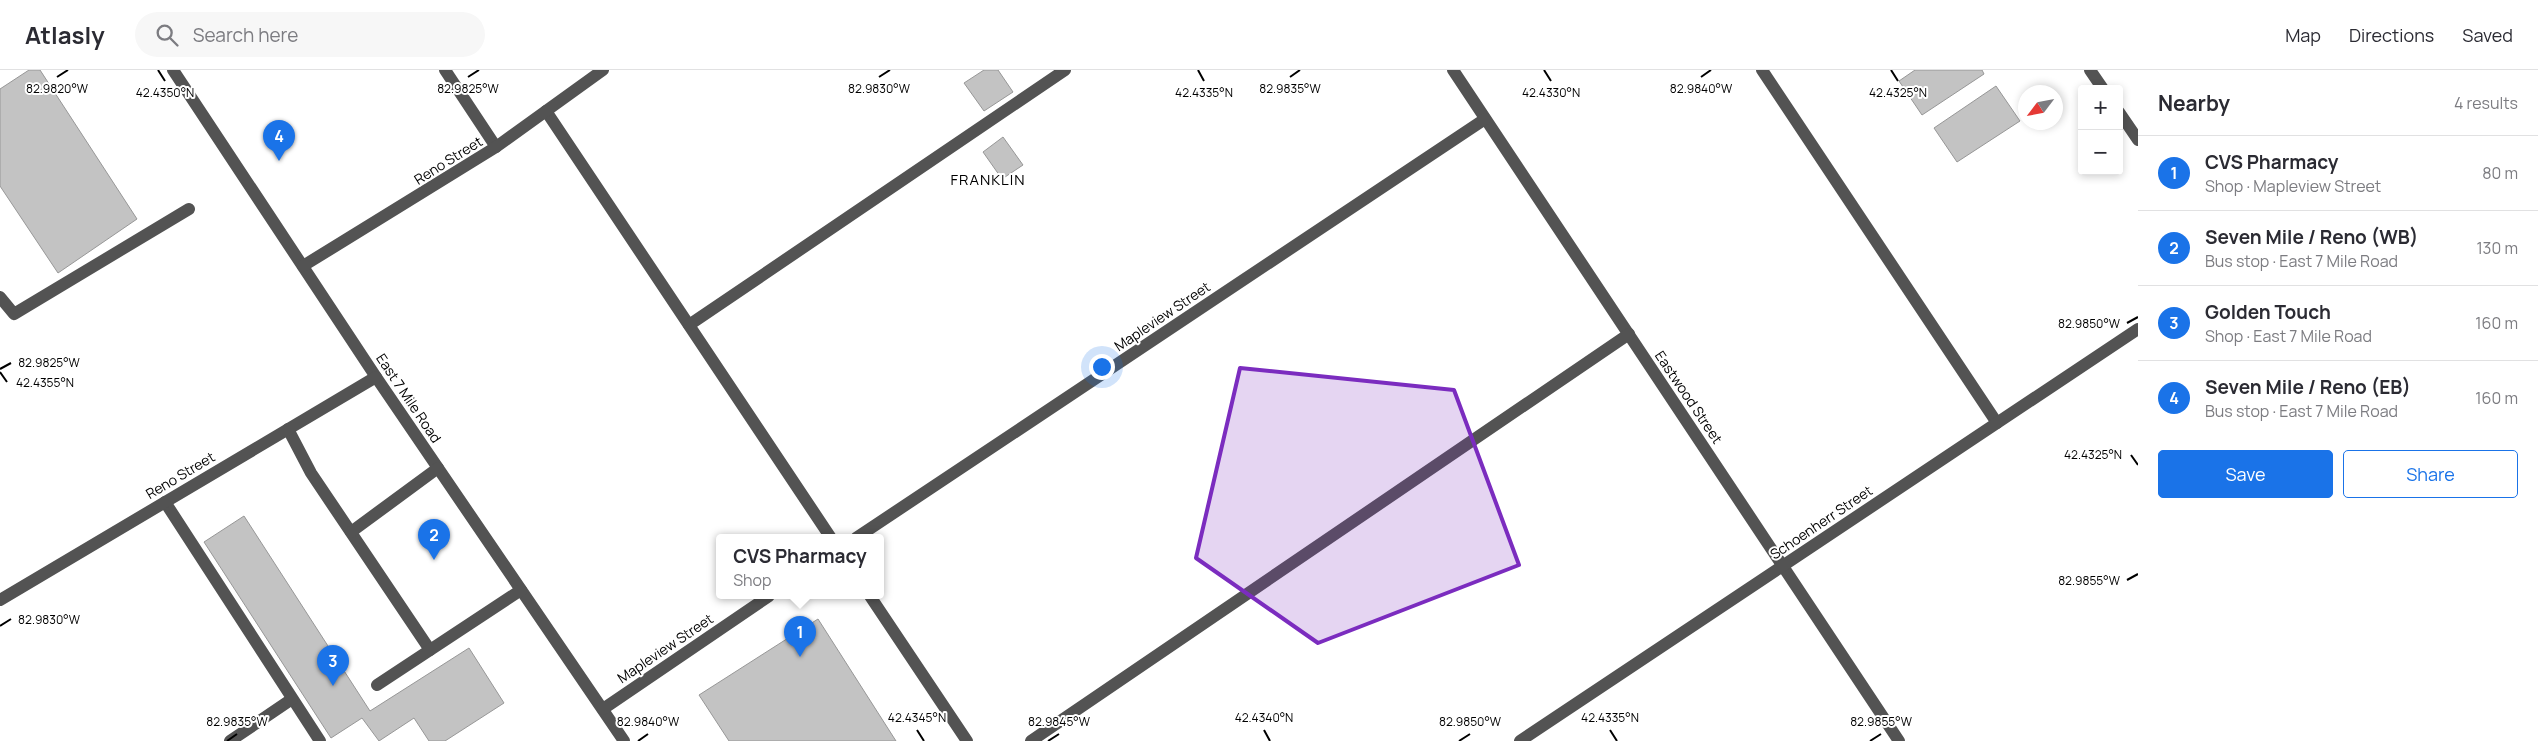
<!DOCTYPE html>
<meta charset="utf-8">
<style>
body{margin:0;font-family:Manrope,sans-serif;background:#f7f7f7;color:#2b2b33}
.controls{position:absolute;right:15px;top:15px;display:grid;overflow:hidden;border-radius:5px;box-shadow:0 2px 8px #0003}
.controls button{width:45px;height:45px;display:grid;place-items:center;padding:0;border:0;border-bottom:1px solid #e1e1e2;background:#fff;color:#2b2b33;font:25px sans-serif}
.compass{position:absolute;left:2018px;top:15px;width:45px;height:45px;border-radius:50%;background:#fff;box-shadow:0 2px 8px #0003;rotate:238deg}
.you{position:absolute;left:1101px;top:296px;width:18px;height:18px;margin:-12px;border:4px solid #fff;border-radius:50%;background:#1a73e8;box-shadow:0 0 0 8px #1a73e833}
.badge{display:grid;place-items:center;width:32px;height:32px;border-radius:50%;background:#1a73e8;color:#fff;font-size:16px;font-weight:700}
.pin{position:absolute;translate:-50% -41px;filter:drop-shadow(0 1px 2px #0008)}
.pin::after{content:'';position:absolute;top:26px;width:18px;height:15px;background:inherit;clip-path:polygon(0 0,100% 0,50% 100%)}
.popup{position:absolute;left:716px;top:464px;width:168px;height:65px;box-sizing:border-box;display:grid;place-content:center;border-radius:5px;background:#fff;filter:drop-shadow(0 1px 4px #0005);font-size:16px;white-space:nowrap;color:#7c7c81}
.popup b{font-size:19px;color:#2b2b33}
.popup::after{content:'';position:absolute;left:50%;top:100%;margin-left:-10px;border:10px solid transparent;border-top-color:#fff}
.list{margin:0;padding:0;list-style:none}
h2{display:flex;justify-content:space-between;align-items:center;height:65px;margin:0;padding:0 20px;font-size:21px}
h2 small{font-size:16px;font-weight:400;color:#7c7c81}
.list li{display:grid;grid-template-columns:32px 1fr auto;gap:15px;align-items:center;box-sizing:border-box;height:75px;padding:0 20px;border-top:1px solid #e1e1e2}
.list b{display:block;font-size:19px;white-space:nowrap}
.list p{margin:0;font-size:16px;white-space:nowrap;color:#7c7c81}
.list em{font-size:16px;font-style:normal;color:#7c7c81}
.actions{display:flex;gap:10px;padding:15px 20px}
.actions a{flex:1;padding:11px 0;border:1px solid #1a73e8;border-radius:5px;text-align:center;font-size:18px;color:#1a73e8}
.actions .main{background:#1a73e8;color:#fff}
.icon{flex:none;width:28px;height:28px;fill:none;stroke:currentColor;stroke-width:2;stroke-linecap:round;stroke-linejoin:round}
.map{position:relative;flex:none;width:2138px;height:671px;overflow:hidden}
header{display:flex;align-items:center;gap:30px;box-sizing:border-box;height:70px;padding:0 25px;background:#fff;border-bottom:1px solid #e1e1e2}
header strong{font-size:24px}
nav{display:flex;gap:28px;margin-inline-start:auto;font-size:18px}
.search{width:350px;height:45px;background:#f7f7f7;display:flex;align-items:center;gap:12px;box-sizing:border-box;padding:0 18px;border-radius:28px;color:#7c7c81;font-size:19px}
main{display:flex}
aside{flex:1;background:#fff}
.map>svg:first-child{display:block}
.building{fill:#c3c3c3;stroke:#979797}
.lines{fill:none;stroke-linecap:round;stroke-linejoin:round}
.minor{stroke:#535353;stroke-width:12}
.marked{fill:#7b2cbf;fill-opacity:0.2;stroke:#7b2cbf;stroke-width:4;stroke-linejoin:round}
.ticks{fill:none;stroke:#000;stroke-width:2}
.labels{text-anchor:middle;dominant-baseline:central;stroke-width:4;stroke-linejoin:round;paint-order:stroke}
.street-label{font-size:14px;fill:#000;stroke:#fff}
.neighbourhood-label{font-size:15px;letter-spacing:1px;fill:#000;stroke:#fff}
.ticks-label{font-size:12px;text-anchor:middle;fill:#000;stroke:#fff;stroke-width:4;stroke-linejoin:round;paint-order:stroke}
</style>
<header>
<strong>Atlasly</strong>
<div class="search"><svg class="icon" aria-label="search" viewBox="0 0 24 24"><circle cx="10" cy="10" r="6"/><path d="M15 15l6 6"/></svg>Search here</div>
<nav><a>Map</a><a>Directions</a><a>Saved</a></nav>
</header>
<main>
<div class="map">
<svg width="2138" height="671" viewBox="0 0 2138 671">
<rect width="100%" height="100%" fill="#fff"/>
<g class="building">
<path d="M29,0H40L137,149L58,203L0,116V19Z"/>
<path d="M984,0H998L1013,22L984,41L964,13Z"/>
<path d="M1915,0H1982L1984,4L1922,45L1899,11Z"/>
<path d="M1996,16L2020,51L1957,92L1934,58Z"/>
<path d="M1003,67L1023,95L1002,109L983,82Z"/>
<path d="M244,446L370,641L469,578L504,633L445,671H429L414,648L379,671L362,648L331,668L204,472Z"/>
<path d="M818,549L896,671H729L699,625Z"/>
</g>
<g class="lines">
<g class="minor">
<path d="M173,0L376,307L624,671"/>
<path d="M445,0L496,77"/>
<path d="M1453,0L1899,671"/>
<path d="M1762,0L1997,353"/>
<path d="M2090,0L2103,19"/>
<path d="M546,41L831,468"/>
<path d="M2119,42L2138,70"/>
<path d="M303,196L496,77L603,0"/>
<path d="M0,227L14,244L189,139"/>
<path d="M689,255L1065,0"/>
<path d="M288,359L311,403L430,580"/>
<path d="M165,432L320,671"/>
<path d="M351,462L438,398"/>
<path d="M856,468L1485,49"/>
<path d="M870,526L967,671"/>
<path d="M0,530L376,307"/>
<path d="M377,615L521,520"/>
<path d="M603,639L769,526"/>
<path d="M230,671L292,629"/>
<path d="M1031,671L1629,264"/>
<path d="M1520,671L2138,259"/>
</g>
</g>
<path class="marked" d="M1240,298L1454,320L1519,495L1318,573L1196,488Z"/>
<path class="ticks" d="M158,0L165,11M1198,0L1204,11M1544,0L1551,11M1891,0L1898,11M57,7L68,0M468,7L479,0M879,7L890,0M1290,7L1300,0M1701,7L1711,0M2127,253L2138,247M0,299L11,293M0,302L7,312M2131,385L2138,395M2127,510L2138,504M0,556L11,549M917,660L924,671M1264,660L1270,671M1610,660L1617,671M227,671L237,664M638,671L648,664M1048,671L1059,664M1459,671L1470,664M1870,671L1881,664"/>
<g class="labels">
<g class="street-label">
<text transform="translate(448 90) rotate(-32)">Reno Street</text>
<text transform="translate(1162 246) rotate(-34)">Mapleview Street</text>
<text transform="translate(1689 327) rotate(56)">Eastwood Street</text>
<text transform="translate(409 328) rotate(56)">East 7 Mile Road</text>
<text transform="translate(180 405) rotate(-31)">Reno Street</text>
<text transform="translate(1821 452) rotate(-34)">Schoenherr Street</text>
<text transform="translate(665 578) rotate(-34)">Mapleview Street</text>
</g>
<g class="neighbourhood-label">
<text x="988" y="109">FRANKLIN</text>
</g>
</g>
<g class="ticks-label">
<text x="879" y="23">82.9830°W</text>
<text x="57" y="23">82.9820°W</text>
<text x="468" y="23">82.9825°W</text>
<text x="1290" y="23">82.9835°W</text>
<text x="1701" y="23">82.9840°W</text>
<text x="165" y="27">42.4350°N</text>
<text x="1204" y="27">42.4335°N</text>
<text x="1551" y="27">42.4330°N</text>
<text x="1898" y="27">42.4325°N</text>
<text x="2089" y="258">82.9850°W</text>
<text x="49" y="297">82.9825°W</text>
<text x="45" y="317">42.4355°N</text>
<text x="2093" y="389">42.4325°N</text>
<text x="2089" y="515">82.9855°W</text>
<text x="49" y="554">82.9830°W</text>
<text x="917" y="652">42.4345°N</text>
<text x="1264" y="652">42.4340°N</text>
<text x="1610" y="652">42.4335°N</text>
<text x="237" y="656">82.9835°W</text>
<text x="648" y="656">82.9840°W</text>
<text x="1059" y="656">82.9845°W</text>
<text x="1470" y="656">82.9850°W</text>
<text x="1881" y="656">82.9855°W</text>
</g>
</svg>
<div class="controls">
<button>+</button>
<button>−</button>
</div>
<svg class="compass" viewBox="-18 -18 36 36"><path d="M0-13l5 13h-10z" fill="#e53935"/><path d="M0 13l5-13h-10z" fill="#7c7c81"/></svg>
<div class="you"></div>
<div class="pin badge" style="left:800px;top:587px">1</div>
<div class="popup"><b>CVS Pharmacy</b>Shop</div>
<div class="pin badge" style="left:434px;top:490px">2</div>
<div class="pin badge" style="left:333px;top:616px">3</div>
<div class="pin badge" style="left:279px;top:91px">4</div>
</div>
<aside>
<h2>Nearby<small>4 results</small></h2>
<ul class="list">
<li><span class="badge">1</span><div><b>CVS Pharmacy</b><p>Shop · Mapleview Street</p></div><em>80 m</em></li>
<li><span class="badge">2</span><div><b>Seven Mile / Reno (WB)</b><p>Bus stop · East 7 Mile Road</p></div><em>130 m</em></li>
<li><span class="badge">3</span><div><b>Golden Touch</b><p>Shop · East 7 Mile Road</p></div><em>160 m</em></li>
<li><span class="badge">4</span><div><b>Seven Mile / Reno (EB)</b><p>Bus stop · East 7 Mile Road</p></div><em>160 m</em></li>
</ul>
<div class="actions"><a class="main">Save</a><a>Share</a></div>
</aside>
</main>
